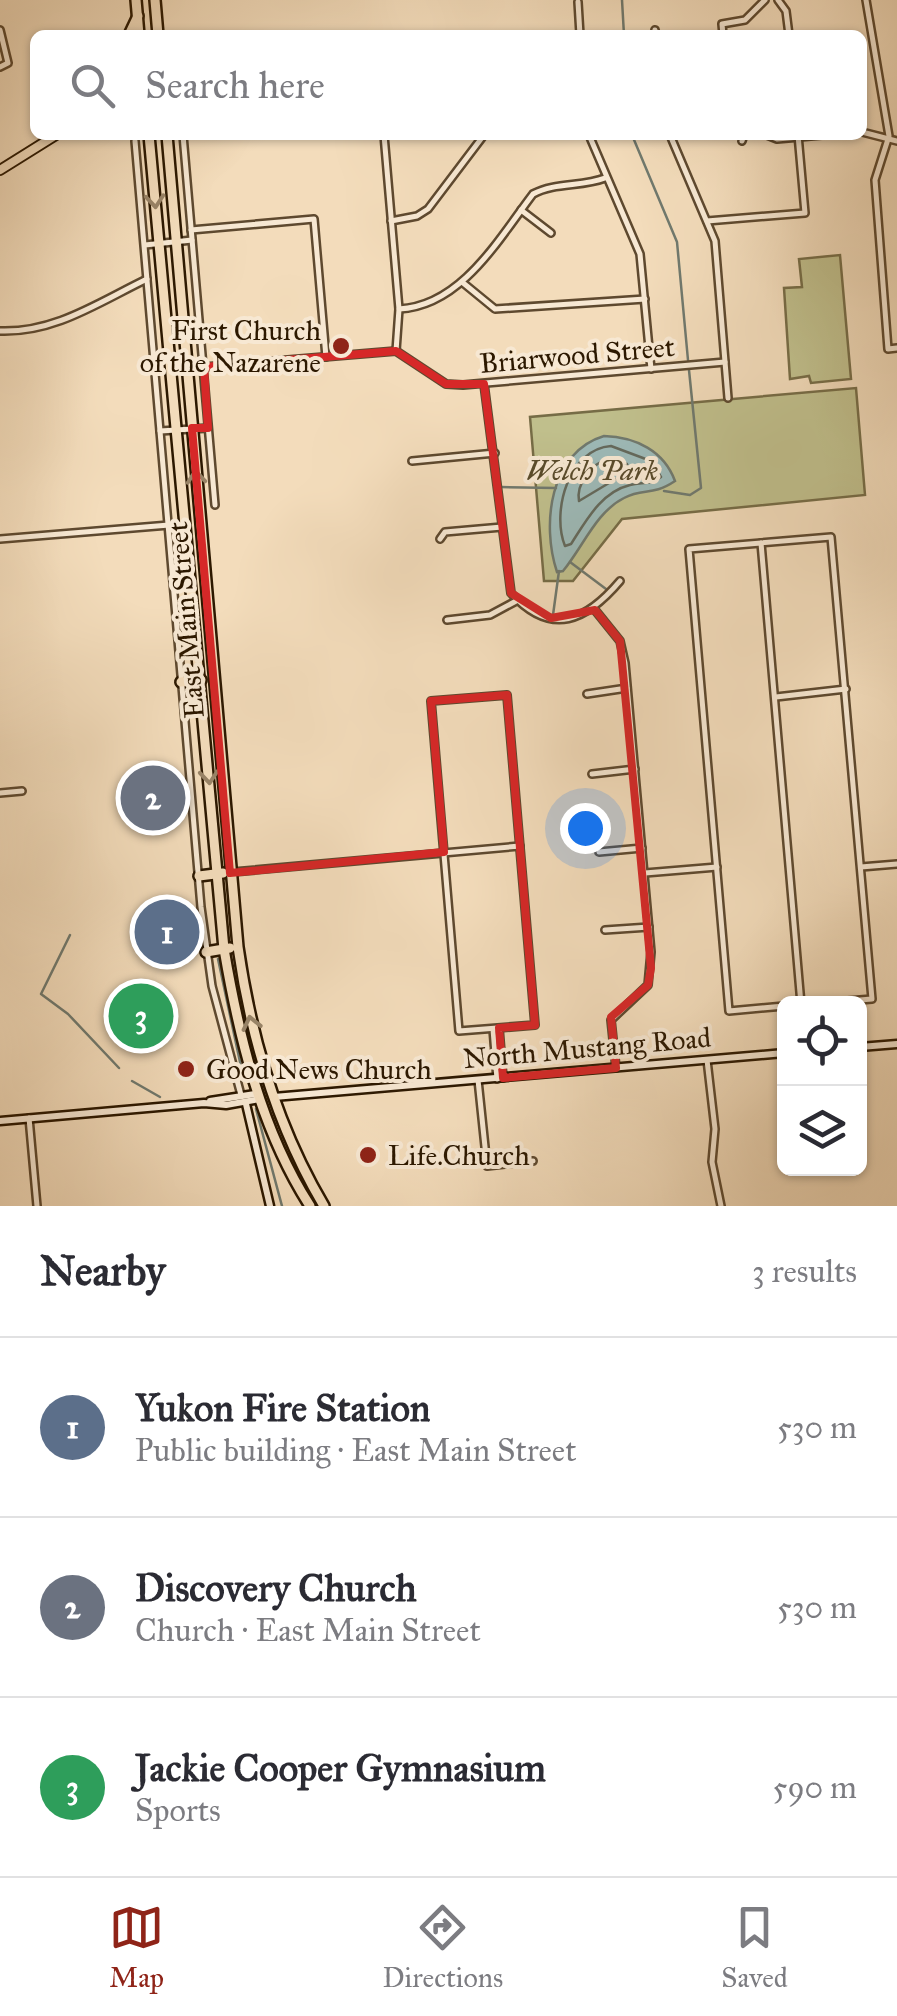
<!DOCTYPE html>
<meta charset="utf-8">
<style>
body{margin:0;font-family:"IM FELL Great Primer",serif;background:#f7f7f7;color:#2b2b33}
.controls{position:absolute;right:30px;bottom:30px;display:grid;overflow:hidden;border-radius:15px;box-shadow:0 2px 8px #0004}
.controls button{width:90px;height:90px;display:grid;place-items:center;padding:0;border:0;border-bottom:2px solid #e1e1e2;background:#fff;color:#2b2b33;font:50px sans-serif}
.you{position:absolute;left:585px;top:828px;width:35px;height:35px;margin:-25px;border:8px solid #fff;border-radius:50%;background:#1a73e8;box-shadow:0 0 0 15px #1a73e833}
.badge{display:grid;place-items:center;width:65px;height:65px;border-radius:50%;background:#8f2418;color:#fff;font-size:32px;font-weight:700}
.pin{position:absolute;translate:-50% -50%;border:5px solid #fff;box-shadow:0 2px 10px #0006}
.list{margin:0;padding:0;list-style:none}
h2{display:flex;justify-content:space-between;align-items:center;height:130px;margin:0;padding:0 40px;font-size:42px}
h2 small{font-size:32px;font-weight:400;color:#7c7c81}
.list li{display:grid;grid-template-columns:65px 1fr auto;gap:30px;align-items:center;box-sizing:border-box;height:180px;padding:0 40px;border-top:2px solid #e1e1e2}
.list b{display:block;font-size:38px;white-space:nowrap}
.list p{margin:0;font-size:32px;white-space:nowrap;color:#7c7c81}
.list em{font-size:32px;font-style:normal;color:#7c7c81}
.icon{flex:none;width:55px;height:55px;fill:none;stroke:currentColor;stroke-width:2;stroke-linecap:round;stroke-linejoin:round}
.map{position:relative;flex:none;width:897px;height:1206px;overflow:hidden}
.search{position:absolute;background:#fff;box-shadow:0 2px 8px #0004;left:30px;right:30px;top:30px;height:110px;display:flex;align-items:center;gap:25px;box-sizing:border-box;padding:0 35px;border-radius:15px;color:#7c7c81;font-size:38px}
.sheet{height:670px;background:#fff}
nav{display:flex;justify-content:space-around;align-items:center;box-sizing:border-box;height:140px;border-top:2px solid #e1e1e2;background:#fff;font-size:28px;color:#7c7c81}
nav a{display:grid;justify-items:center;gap:5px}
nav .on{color:#8f2418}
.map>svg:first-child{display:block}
.green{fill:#c0bf8c;stroke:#766c46;stroke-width:2.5}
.water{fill:#9dbab8;stroke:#70796e;stroke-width:2.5}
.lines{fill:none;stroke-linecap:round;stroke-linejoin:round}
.shore{stroke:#64695c;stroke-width:2.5}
.stream{stroke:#70796e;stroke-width:2.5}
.street-casing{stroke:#5e492f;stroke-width:10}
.secondary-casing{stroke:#2c1800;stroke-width:11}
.primary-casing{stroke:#2c1800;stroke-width:12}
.highway-casing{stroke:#2c1800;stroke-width:14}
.street{stroke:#f7e8d3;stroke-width:5}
.secondary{stroke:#f7e8d3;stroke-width:6}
.primary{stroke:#f3dcbb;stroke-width:8}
.highway{stroke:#f3dcbb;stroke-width:9}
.oneway{stroke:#998467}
.marked{fill:none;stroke:#d62828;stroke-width:8;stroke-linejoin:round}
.poi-dot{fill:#8f2418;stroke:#f7e8d3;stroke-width:4}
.labels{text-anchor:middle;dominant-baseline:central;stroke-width:8;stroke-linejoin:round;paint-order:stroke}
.poi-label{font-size:28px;fill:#2c1800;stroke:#f7e8d3;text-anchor:start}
.street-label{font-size:28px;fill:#2c1800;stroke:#f7e8d3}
.park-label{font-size:28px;font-style:italic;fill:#584a2a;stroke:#f7e8d3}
</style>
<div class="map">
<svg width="897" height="1206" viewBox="0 0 897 1206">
<rect width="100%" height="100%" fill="#f3dcbb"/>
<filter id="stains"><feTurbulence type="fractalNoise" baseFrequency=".002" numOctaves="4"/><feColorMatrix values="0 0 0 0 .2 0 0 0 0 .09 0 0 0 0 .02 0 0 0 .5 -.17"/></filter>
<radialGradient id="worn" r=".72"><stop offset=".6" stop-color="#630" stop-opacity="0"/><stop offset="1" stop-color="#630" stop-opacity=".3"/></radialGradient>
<g class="green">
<path d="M840,255L851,379L811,383L809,376L790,379L784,288L802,287L799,259Z"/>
<path d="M856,388L865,495L622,519L573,581H544L530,417Z"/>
</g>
<path class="water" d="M604,436C636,437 664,451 675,481C651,497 644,487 624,498C596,512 583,547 563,571L557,572C541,524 550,452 604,436Z"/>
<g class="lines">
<g class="shore">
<path d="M611,446L651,461L661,477C651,485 642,482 630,485C601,492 586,521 571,544L565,546C551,511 569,449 611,446Z"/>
<path d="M608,459L627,464L629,471L579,501C576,484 591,464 608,459Z"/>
</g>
<g class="stream">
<path d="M622,0L624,35"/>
<path d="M632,135L677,242L688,360"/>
<path d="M501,487L556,488"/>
<path d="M664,491L690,495L701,488L689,370"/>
<path d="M570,562L606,589"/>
<path d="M553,615L559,571"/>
<path d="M70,935L41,994L68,1014L119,1068"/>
<path d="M218,959L243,1076"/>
<path d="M132,1081L160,1097"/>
<path d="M256,1109L282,1206"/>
</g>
<defs>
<g id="street">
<path d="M778,0L786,11L789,35"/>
<path d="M866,0L889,136L875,180L888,349L897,348"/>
<path d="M578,2L580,35"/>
<path d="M0,30L8,63L0,67"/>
<path d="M655,30L656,35"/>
<path d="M723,35L722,24L745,20L765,0"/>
<path d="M862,132L897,141"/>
<path d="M183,135L215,505"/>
<path d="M384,135L399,309L396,351"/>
<path d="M589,135L640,254L651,369"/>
<path d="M670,135L715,241L728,398"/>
<path d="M767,135L777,139L822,135"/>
<path d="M135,141L201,907L212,986L241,1095"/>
<path d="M742,141L744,135"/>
<path d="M521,210L551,233"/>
<path d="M391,221L417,216L428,209L484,135"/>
<path d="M707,221L805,213L798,135"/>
<path d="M191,230L314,219L326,357"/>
<path d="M145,245L192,240"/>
<path d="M462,282L495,309L645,299"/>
<path d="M399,309C461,306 498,240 533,194C555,182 582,187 605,178"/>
<path d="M0,331C55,333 99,302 147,279"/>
<path d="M204,367L396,351L446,384L463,385L725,362"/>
<path d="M484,384L511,593C552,638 587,620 620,581"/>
<path d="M160,431L208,428"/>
<path d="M412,461L495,453"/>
<path d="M0,539L169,525"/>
<path d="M440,539L445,532L502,527"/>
<path d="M761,543L801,1004"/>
<path d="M595,610L620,641L625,663L651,952L648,985L611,1020L616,1068"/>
<path d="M447,620L490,615L518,600"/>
<path d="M587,694L627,688"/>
<path d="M507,695L535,1025L459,1031L431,701Z"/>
<path d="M776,697L846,689"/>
<path d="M592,774L635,769"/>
<path d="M0,793L22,791"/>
<path d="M599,852L642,848"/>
<path d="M861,867L897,864"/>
<path d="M233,872L520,846"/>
<path d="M645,873L717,867"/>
<path d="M605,930L649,927"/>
<path d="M784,1006L729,1011L689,549L831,537L872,999L811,1004"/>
<path d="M499,1028L503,1078"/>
<path d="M493,1029L497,1079"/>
<path d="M707,1060L715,1129L712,1162L721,1206"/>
<path d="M478,1080L487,1166L533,1161"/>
<path d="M29,1118L37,1206"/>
</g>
<g id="secondary">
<path d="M860,1047L897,1044"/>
<path d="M274,1097L784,1053"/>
<path d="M210,1101L255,1094L260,1097"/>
<path d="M246,1104L270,1206"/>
<path d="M0,1121L204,1103L226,1105L260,1099"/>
</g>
<path id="primary" d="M0,170L56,135"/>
<g id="highway">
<path d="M136,0L139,35"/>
<path d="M155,0L158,35"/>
<path d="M129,35L138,16"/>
<path d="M149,135L224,949C239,1037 261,1130 310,1206"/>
<path d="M167,135L238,947C251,1038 277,1127 324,1206"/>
<path d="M181,682L201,680"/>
<path d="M199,876L223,873"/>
<path d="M206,952L230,948"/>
</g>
</defs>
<use href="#street" class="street-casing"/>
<use href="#secondary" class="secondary-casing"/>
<use href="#primary" class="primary-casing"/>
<use href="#highway" class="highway-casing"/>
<use href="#street" class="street"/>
<use href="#secondary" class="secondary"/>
<use href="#primary" class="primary"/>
<use href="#highway" class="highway"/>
</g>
<defs><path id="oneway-chevron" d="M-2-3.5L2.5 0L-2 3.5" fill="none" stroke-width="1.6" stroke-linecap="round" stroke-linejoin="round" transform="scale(2.5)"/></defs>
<g class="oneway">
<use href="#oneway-chevron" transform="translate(155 201) rotate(85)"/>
<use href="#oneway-chevron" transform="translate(196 477) rotate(-95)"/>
<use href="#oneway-chevron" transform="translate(209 777) rotate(85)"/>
<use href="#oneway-chevron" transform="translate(251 1023) rotate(-103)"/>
</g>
<path class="marked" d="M396,351L446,384H484L511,593L551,618L595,610L620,641L651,968L648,985L611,1017L616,1068L503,1078L499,1028L535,1025L507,695L431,701L444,852L230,873L192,428H208L204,367Z"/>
<g class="poi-dot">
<circle cx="341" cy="346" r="10"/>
<circle cx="186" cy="1069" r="10"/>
<circle cx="368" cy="1155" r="10"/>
</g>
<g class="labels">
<g class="poi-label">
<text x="321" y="330" text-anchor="end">First Church<tspan x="321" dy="32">of the Nazarene</tspan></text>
<text x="206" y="1069">Good News Church</text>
<text x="388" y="1155">Life.Church</text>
</g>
<g class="street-label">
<text transform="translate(577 355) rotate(-5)">Briarwood Street</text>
<text transform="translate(186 620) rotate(-95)">East Main Street</text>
<text transform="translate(587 1048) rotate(-5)">North Mustang Road</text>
</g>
<g class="park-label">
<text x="592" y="470">Welch Park</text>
</g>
</g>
<rect width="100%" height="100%" filter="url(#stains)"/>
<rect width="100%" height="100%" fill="url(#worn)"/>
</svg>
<div class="controls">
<button><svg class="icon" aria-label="locate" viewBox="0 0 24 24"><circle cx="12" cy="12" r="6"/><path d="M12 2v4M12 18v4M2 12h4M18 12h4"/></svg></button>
<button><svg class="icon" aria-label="layers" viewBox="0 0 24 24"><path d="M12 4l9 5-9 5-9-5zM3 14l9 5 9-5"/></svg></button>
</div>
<div class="you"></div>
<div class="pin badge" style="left:167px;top:932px;background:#5c6f8a">1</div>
<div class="pin badge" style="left:153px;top:798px;background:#6b7280">2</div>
<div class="pin badge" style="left:141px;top:1016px;background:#2e9e5b">3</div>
<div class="search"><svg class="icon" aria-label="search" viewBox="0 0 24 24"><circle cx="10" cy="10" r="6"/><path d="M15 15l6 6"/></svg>Search here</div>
</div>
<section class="sheet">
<h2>Nearby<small>3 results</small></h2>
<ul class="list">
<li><span class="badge" style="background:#5c6f8a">1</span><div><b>Yukon Fire Station</b><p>Public building · East Main Street</p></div><em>530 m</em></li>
<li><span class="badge" style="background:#6b7280">2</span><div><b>Discovery Church</b><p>Church · East Main Street</p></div><em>530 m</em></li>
<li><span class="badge" style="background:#2e9e5b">3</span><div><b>Jackie Cooper Gymnasium</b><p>Sports</p></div><em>590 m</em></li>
</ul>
</section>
<nav>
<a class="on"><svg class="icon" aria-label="map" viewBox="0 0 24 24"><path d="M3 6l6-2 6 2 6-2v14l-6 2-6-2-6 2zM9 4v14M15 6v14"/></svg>Map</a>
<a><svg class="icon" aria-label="directions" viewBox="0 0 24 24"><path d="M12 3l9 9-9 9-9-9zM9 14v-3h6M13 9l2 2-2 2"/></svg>Directions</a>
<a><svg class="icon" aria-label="saved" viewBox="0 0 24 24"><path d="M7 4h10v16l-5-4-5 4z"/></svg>Saved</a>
</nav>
